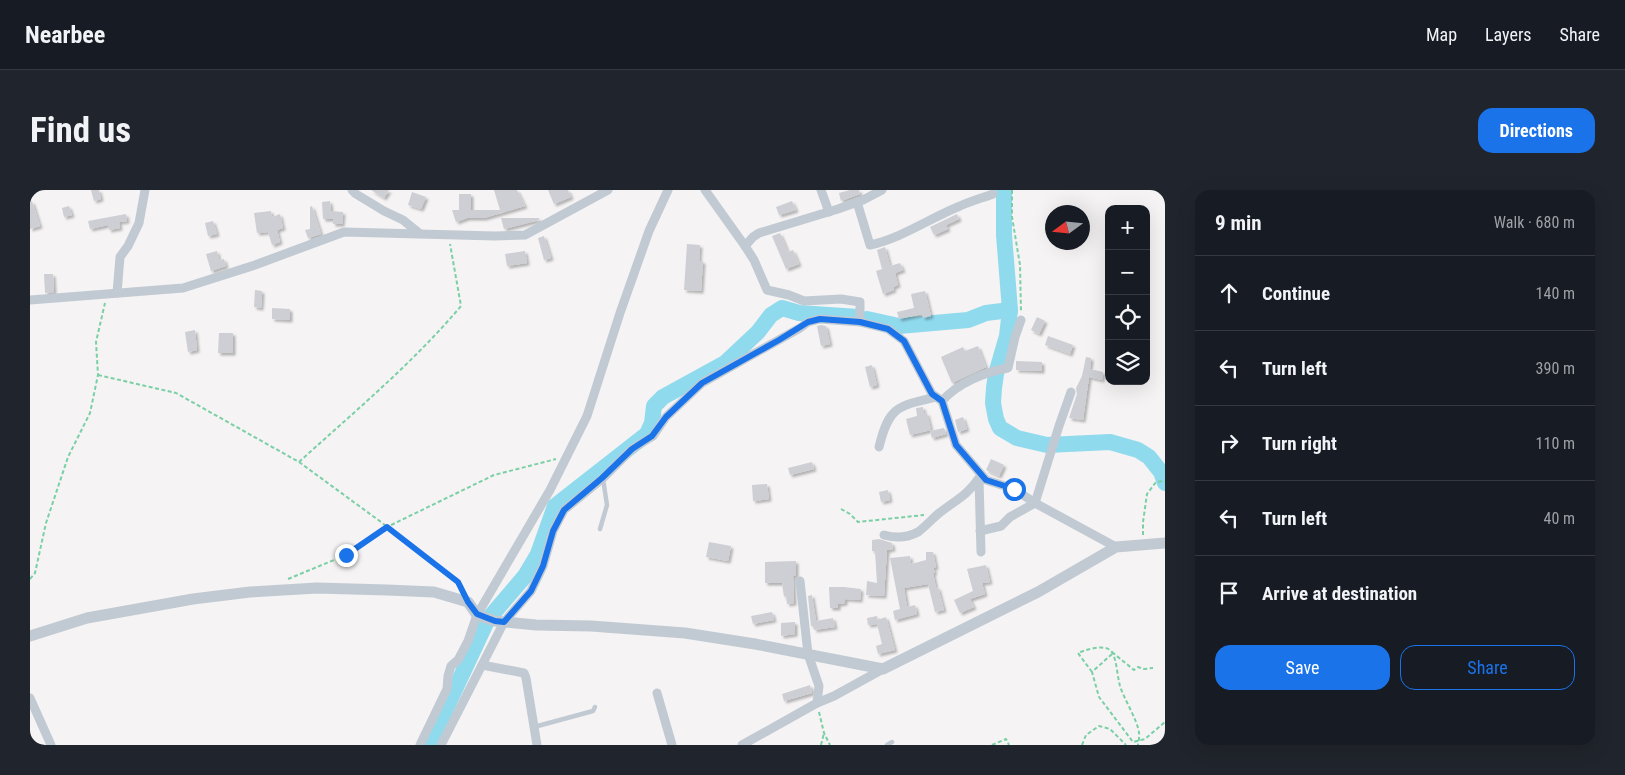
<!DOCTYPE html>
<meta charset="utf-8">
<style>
body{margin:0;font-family:"Roboto Condensed",sans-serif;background:#20242c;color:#f1f3f6}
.controls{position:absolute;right:15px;top:15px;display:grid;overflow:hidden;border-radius:10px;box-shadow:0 5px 20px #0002}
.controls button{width:45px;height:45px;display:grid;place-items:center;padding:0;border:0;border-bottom:1px solid #363941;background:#171b24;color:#f1f3f6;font:25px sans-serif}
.compass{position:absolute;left:1015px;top:15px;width:45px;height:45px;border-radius:50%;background:#171b24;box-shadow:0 5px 20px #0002;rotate:255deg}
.stop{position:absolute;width:15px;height:15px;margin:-11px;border:4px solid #1a73e8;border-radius:50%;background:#fff}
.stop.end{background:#1a73e8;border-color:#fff;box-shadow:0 1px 5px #0008}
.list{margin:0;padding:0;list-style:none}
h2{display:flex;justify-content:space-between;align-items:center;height:65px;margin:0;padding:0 20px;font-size:21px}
h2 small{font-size:16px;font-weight:400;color:#9ea1a6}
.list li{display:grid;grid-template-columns:32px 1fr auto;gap:15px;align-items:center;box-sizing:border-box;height:75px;padding:0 20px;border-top:1px solid #363941}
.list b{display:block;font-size:19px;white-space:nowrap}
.list em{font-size:16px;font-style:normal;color:#9ea1a6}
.actions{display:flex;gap:10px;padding:15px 20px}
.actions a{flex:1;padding:11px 0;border:1px solid #1a73e8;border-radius:15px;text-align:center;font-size:18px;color:#1a73e8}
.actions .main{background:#1a73e8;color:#fff}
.icon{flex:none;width:28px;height:28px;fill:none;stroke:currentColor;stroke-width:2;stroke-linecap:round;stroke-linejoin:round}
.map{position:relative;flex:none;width:1135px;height:555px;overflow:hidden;border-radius:15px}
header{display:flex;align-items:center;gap:30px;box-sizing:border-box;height:70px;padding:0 25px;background:#171b24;border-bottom:1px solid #363941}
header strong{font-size:24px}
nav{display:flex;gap:28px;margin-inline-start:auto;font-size:18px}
.intro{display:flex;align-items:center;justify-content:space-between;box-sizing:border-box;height:120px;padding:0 30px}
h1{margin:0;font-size:35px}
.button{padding:12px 22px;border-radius:15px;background:#1a73e8;color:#fff;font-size:18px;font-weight:700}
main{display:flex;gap:30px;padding:0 30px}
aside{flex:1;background:#171b24;border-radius:15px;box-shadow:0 5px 20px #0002}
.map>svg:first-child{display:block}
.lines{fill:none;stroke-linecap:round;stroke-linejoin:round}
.river{stroke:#90daee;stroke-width:16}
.building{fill:#cdcfd5;filter:url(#shadow)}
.path{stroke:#7ad0a6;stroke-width:2;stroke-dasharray:4 2.5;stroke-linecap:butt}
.service{stroke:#c1cad2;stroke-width:4.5}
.minor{stroke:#c1cad2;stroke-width:9}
.tertiary{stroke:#c1cad2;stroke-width:11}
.route{stroke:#1a73e8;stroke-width:6}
</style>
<header>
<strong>Nearbee</strong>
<nav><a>Map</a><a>Layers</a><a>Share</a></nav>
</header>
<div class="intro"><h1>Find us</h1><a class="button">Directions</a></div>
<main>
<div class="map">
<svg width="1135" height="555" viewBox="0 0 1135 555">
<defs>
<filter id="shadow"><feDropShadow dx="2.5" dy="2.5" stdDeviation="1" flood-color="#0004"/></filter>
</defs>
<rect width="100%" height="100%" fill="#f5f3f3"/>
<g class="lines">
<g class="river">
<path d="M974,0V45L980,120L977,146L966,184L964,198L963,213L966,229L970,238L987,248L1017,255L1080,252L1108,260L1119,267L1131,282L1135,293"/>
<path d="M837,129L869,136L938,130L956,123L980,120"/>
<path d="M460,427L495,386L508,364L525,316L617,244L622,233L624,216L633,207L695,173L728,142L741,125L752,118L769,123L828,127"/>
<path d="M399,555L456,433"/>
</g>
</g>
<g class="building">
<path d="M61,0H69L71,9L64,11Z"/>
<path d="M341,0H359L354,8Z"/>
<path d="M464,0H487L495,16L454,28H437L426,32L422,20H429V4H441V20H470Z"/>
<path d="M518,0H538L541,7L524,14Z"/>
<path d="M820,0H829L830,4L811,11L809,3Z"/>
<path d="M382,2L396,7L391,19L378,15Z"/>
<path d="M2,11L10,36L0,39V12Z"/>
<path d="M300,11L301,21L313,22L312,34H303V29H293L292,12Z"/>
<path d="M762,11L766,20L749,25L746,17Z"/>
<path d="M39,16L42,25L34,27L32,18Z"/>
<path d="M282,16L291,44L278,48L275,40L280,39V17Z"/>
<path d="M241,21L242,27L250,24L253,38L247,40L250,52L242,55L238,42L227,43L224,23Z"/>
<path d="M96,24L97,31L89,32L90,38L79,40L78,35L60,39L58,31Z"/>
<path d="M927,24L929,29L916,35L918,39L904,45L900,37Z"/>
<path d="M471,28H509V30L474,39Z"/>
<path d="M183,31L187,44L178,46L175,33Z"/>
<path d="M750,43L758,62L763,60L769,74L756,79L742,46Z"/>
<path d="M514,46L521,68L514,70L508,48Z"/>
<path d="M657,54L670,55L669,71H673L671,101L654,100Z"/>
<path d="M855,57L860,76L870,73L873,80L865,83L868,95L863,97L864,100L853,104L846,81L852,79L847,60Z"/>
<path d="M187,61L189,70L194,69L196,76L181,81L176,64Z"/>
<path d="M495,61L497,73L477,76L475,64Z"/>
<path d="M14,84H23L24,102L15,103Z"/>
<path d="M225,100L232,101L231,118L224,117Z"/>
<path d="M895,101L901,126L893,128L892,124L869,129L867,122L884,118L881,104Z"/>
<path d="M242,118L260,119V130L242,129Z"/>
<path d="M1007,127L1015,131L1009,144L1001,140Z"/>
<path d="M791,135L796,136L800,154L791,156L787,136Z"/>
<path d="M165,140L167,160L158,162L155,142Z"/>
<path d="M189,143H203V163H188Z"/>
<path d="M1018,146L1043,155L1040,164L1015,155Z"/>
<path d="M948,156L956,177L922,193L911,167L933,157L935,161Z"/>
<path d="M1056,167L1061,168L1060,179L1073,182L1072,190L1059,187L1053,230L1039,228L1047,204L1046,198L1052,186Z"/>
<path d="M986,171L1012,172V181L986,180Z"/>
<path d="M842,175L847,195L840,197L835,177Z"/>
<path d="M893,217L894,224L897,223L901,240L880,245L876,229L887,226L886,218Z"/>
<path d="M933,227L937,239L928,242L925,230Z"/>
<path d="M914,238L916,244L902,248L900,241Z"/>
<path d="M961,269L974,275L969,286L956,280Z"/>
<path d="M782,272L784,279L760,285L758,278Z"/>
<path d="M737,294L739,309L723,311L722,295Z"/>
<path d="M858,300L860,310L851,312L849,302Z"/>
<path d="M849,349L862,353L863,359L857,360L854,406L836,405L837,391L847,393L845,361H842V350Z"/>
<path d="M679,352L701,356L698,371L676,367Z"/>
<path d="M896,362H903L906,377L903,378L905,382L903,383L906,398L908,397L914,420L905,422L898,394L874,398L877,417L885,415L887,424L865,430L863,421L870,419L860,368L880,366L881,374L896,370Z"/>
<path d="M766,371V385L763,386L764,413L757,414L756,406L754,407L752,393H735V372Z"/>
<path d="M956,375L960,392L952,393L955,404L940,409L944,417L930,423L924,410L943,401L937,379Z"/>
<path d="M799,397H814L831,399L830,410L815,409V413L808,414V418H800Z"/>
<path d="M782,405L786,431L803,428L805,437L784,440V436H781L778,406Z"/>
<path d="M742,422L744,430L723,434L721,426Z"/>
<path d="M847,426V430L856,427L865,460L848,464L846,456L852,454L847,434L838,435L837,428Z"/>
<path d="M765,432V444L751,446V433Z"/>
<path d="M780,495L782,503L754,511L752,504Z"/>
</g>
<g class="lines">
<g class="path">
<path d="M982,0V27L990,75L991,122"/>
<path d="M68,185L146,203L269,272L351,332L428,392L431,399"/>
<path d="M269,272C324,222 383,173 431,116L420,54"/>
<path d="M811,319L820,324L828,332L894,325"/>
<path d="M1113,345V332L1117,304L1126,292L1135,291"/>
<path d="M0,389L5,383L16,333L38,267L60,223L68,185L66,152L75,113"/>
<path d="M258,389L316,365L357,337L464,285L526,269"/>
<path d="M1082,462L1104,480L1108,477L1114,479L1123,478"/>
<path d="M1082,464L1062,482L1069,507L1103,552L1115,549L1135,532"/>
<path d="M1062,482L1048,463C1055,460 1076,453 1082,462C1087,471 1087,485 1090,496C1094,509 1108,531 1109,543C1110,547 1108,552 1108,555"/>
<path d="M789,522L794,543L800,555"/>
<path d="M791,555L794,543"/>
<path d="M962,555L976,549L979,555"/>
<path d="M1052,555L1056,545L1069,536L1080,539L1096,555"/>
</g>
<g class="service">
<path d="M570,339L577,315L573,289"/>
<path d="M504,537L563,521L565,517"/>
<path d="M857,555L862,552"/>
</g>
<g class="minor">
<path d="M322,0L326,4L354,21L373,30L389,43"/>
<path d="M675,0L715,56L724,70L737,100L759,105L774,111L811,109L830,112V132"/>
<path d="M791,0L799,22"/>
<path d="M827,12L840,55C872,48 900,28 930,16C941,11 952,8 963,4"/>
<path d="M715,56L723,47L729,43L808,19L833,10L852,0"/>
<path d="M87,103L90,67L98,56L109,33L115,0"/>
<path d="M0,110L153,98L225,75L314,42L465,46L495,45L578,0"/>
<path d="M912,211C928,193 955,182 978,178L985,147L991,130"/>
<path d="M849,257C859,216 868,216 906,207"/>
<path d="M949,289L951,362"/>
<path d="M950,341L971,336L980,327L1005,313L1029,236L1041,202"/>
<path d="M854,345C865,348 877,348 888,342C895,337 902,329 908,324C924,311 937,306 949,288"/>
<path d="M770,391L778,464L789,496L787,513"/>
<path d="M452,475L494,483L496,488L507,555"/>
<path d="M627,503L642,555"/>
<path d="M0,508L21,555"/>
<path d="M390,555L417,499L418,486L421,476L428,470L438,451L447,425L520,300L557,226L590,123L619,41L638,0"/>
<path d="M411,555L474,432L501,401L513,376L523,341L534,320L573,288L602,259L623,246L636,227L672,193L770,138L778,132L790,129L830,132L858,139L874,151L902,204L912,211L926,255L956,290L984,299L1005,313L1086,357"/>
<path d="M712,555L787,513L804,506L853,479"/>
</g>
<path class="tertiary" d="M0,446L57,428L163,409L220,402L287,398L357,400L404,402L438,412L447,425L465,431L506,435L561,436L655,443L725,454L853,479L1008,402L1086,357L1135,353"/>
</g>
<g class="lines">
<path class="route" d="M316,365L357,337L428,392L438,412L447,424L465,431L474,432L501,401L513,376L523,341L534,320L572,288L602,259L622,246L636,227L672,193L749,150L778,132L790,129L830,132L858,139L874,151L902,204L912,211L926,255L956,290L984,299"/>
</g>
</svg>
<div class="controls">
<button>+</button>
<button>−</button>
<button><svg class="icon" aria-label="locate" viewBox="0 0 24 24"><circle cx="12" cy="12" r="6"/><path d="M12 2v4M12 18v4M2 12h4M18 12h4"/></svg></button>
<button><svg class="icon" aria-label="layers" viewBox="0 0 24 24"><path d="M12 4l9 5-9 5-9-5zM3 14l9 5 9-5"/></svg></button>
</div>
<svg class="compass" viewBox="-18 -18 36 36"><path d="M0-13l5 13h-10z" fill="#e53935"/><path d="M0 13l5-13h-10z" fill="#9ea1a6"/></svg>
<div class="stop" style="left:984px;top:299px"></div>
<div class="stop end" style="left:316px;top:365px"></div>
</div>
<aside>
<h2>9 min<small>Walk · 680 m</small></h2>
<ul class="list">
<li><svg class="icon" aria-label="ahead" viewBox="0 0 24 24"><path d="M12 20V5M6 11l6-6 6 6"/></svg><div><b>Continue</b></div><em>140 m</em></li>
<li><svg class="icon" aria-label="left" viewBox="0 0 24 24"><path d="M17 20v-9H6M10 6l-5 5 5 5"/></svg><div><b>Turn left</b></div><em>390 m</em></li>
<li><svg class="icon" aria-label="right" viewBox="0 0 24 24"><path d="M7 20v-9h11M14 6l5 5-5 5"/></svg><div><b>Turn right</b></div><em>110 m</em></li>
<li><svg class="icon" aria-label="left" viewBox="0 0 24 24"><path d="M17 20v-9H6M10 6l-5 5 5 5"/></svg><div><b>Turn left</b></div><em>40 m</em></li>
<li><svg class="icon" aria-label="arrive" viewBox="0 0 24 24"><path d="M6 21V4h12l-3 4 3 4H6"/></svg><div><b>Arrive at destination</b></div></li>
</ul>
<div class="actions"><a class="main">Save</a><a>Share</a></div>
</aside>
</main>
